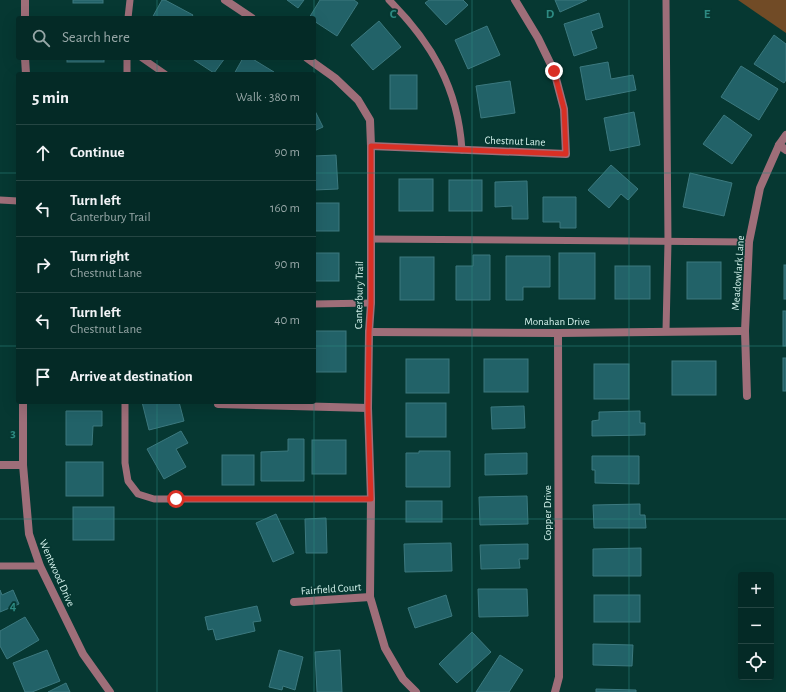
<!DOCTYPE html>
<meta charset="utf-8">
<style>
body{margin:0;font-family:"Alegreya Sans",sans-serif;background:#123632;color:#f1f3f6}
.controls{position:absolute;right:12px;bottom:12px;display:grid;overflow:hidden;border-radius:4px;box-shadow:0 4px 16px #0002}
.controls button{width:36px;height:36px;display:grid;place-items:center;padding:0;border:0;border-bottom:1px solid #254643;background:#042a26;color:#f1f3f6;font:20px sans-serif}
.stop{position:absolute;width:12px;height:12px;margin:-9px;border:3px solid #d93025;border-radius:50%;background:#fff}
.stop.end{background:#d93025;border-color:#fff;box-shadow:0 1px 4px #0008}
.list{margin:0;padding:0;list-style:none}
h2{display:flex;justify-content:space-between;align-items:center;height:52px;margin:0;padding:0 16px;font-size:17px}
h2 small{font-size:13px;font-weight:400;color:#97a7a7}
.list li{display:grid;grid-template-columns:26px 1fr auto;gap:12px;align-items:center;box-sizing:border-box;height:56px;padding:0 16px;border-top:1px solid #254643}
.list b{display:block;font-size:15px;white-space:nowrap}
.list p{margin:0;font-size:13px;white-space:nowrap;color:#97a7a7}
.list em{font-size:13px;font-style:normal;color:#97a7a7}
.icon{flex:none;width:22px;height:22px;fill:none;stroke:currentColor;stroke-width:2;stroke-linecap:round;stroke-linejoin:round}
.map{position:relative;flex:none;width:786px;height:692px;overflow:hidden}
.search{position:absolute;background:#042a26;box-shadow:0 4px 16px #0002;left:16px;top:16px;width:300px;height:44px;display:flex;align-items:center;gap:10px;box-sizing:border-box;padding:0 14px;border-radius:4px;color:#97a7a7;font-size:15px}
.panel{position:absolute;background:#042a26;box-shadow:0 4px 16px #0002;left:16px;top:72px;width:300px;height:332px;border-radius:4px}
.map>svg:first-child{display:block}
.green{fill:#714b26}
.building{fill:#226268;stroke:#3c797f}
.lines{fill:none;stroke-linecap:round;stroke-linejoin:round}
.service{stroke:#9e6e79;stroke-width:7}
.minor{stroke:#9e6e79;stroke-width:8}
.route{stroke:#d93025;stroke-width:5}
.grid{fill:none;stroke:#2d8981;stroke-width:1;stroke-opacity:0.55}
.labels{text-anchor:middle;dominant-baseline:central;stroke-width:3.5;stroke-linejoin:round;paint-order:stroke}
.street-label{font-size:11px;fill:#d5f3ed;stroke:#063832}
.grid-label{font-size:13px;text-anchor:middle;font-weight:bold;fill:#2d8981;stroke:#063832;stroke-width:3.5;stroke-linejoin:round;paint-order:stroke}
</style>
<div class="map">
<svg width="786" height="692" viewBox="0 0 786 692">
<rect width="100%" height="100%" fill="#063832"/>
<path class="green" d="M738,0H786V33Z"/>
<g class="building">
<rect x="73" y="0" width="30" height="3"/>
<path d="M162,0H165L193,15L191,18H152Z"/>
<path d="M287,0H304L298,8Z"/>
<path d="M320,0H354L358,3L337,36L314,21V18H309Z"/>
<path d="M429,0H463L468,5L446,25L425,3Z"/>
<path d="M555,0H587L560,12Z"/>
<path d="M599,13L603,27L591,31L597,48L574,56L564,24Z"/>
<path d="M379,21L401,47L373,70L351,45Z"/>
<path d="M487,26L500,55L468,69L455,40Z"/>
<path d="M774,35L786,44V80L784,83L754,64Z"/>
<rect x="67" y="58" width="37" height="4"/>
<path d="M191,58H225L214,73Z"/>
<path d="M243,58H251L274,72L273,74H234Z"/>
<path d="M608,62L611,79L633,75L636,90L586,100L580,67Z"/>
<path d="M741,66L778,89L759,120L721,97Z"/>
<rect x="390" y="75" width="27" height="34"/>
<path d="M510,81L515,113L481,118L476,86Z"/>
<path d="M314,109L323,127L314,131Z"/>
<path d="M634,112L640,145L610,151L604,118Z"/>
<path d="M724,115L752,135L732,164L703,144Z"/>
<path d="M336,155L338,189L314,190V156Z"/>
<path d="M611,165L638,189L628,200L621,194L609,208L588,190Z"/>
<path d="M690,173L732,183L724,216L683,207Z"/>
<rect x="399" y="179" width="34" height="32"/>
<rect x="449" y="180" width="33" height="31"/>
<path d="M527,181L528,219H512V206L495,207V182Z"/>
<path d="M543,197H576V228H560V222H543Z"/>
<rect x="314" y="203" width="25" height="28"/>
<rect x="314" y="253" width="25" height="28"/>
<rect x="559" y="253" width="36" height="46"/>
<path d="M473,255H490V300H456V266H473Z"/>
<path d="M506,256H550V287H523V300H506Z"/>
<rect x="400" y="257" width="34" height="43"/>
<rect x="687" y="262" width="34" height="37"/>
<rect x="784" y="265" width="2" height="34"/>
<rect x="615" y="266" width="35" height="33"/>
<rect x="783" y="311" width="3" height="35"/>
<rect x="314" y="331" width="32" height="41"/>
<rect x="783" y="358" width="3" height="33"/>
<rect x="406" y="359" width="43" height="34"/>
<rect x="484" y="359" width="44" height="33"/>
<rect x="672" y="361" width="44" height="34"/>
<rect x="594" y="364" width="35" height="35"/>
<path d="M142,402H179L184,421L149,430Z"/>
<rect x="406" y="403" width="40" height="34"/>
<path d="M524,406L525,428L492,429L491,407Z"/>
<path d="M66,411H102V426H93L92,445H66Z"/>
<path d="M640,411V423H645V435L592,436V421L599,420V412Z"/>
<path d="M181,431L188,443L176,449L186,467L164,479L147,449Z"/>
<path d="M288,439H304V481H261V452L288,451Z"/>
<rect x="312" y="440" width="34" height="34"/>
<path d="M419,451H450V487H406V453H419Z"/>
<path d="M527,453V474L485,475V454Z"/>
<rect x="222" y="455" width="32" height="30"/>
<path d="M592,456H639V484L595,483V470H592Z"/>
<rect x="66" y="462" width="37" height="34"/>
<path d="M527,496L528,524L480,525L479,497Z"/>
<rect x="406" y="501" width="36" height="21"/>
<path d="M640,504V515H645L646,528H594L593,505Z"/>
<rect x="73" y="507" width="41" height="33"/>
<path d="M276,514L294,553L273,562L256,523Z"/>
<path d="M326,518L327,553H306L305,519Z"/>
<path d="M451,543L452,571L405,572L404,544Z"/>
<path d="M528,544V559H519L520,568L481,569L480,545Z"/>
<path d="M641,548V576H593V549Z"/>
<path d="M478,589H527L528,616L479,617Z"/>
<path d="M0,590L2,595L13,590L19,604L0,612Z"/>
<path d="M446,595L452,616L415,628L408,608Z"/>
<rect x="594" y="595" width="46" height="27"/>
<path d="M257,606L261,621L253,622L255,631L216,640L213,629L208,630L205,617Z"/>
<path d="M25,617L39,640L7,659L0,646V631Z"/>
<path d="M472,632L491,652L457,683L439,664Z"/>
<path d="M593,644L633,645L632,666L593,665Z"/>
<path d="M47,650L60,681L32,692H25L13,663Z"/>
<path d="M279,650L303,657L295,690L283,686L282,690L269,687Z"/>
<path d="M340,650L342,692H317L315,652Z"/>
<path d="M500,655L523,670L509,692H476Z"/>
<path d="M66,683L70,692H48Z"/>
<path d="M596,689L636,690V692H596Z"/>
</g>
<g class="lines">
<g class="service">
<path d="M389,0C432,43 458,88 462,150"/>
<path d="M128,18L130,0"/>
<path d="M142,58L165,74"/>
<path d="M127,74V58"/>
<path d="M0,200L18,201"/>
<path d="M371,239L749,242"/>
<path d="M314,304L371,303"/>
<path d="M666,331L668,242L666,0"/>
<path d="M125,402V463L128,481L138,494L154,499H371"/>
<path d="M0,566H40"/>
</g>
<g class="minor">
<path d="M225,0L252,18"/>
<path d="M25,18V0"/>
<path d="M25,58L26,74"/>
<path d="M307,58L335,78L358,100L370,120L371,146V303L369,332L368,408L371,499L370,597L385,648L403,679L416,692"/>
<path d="M779,145L786,150"/>
<path d="M371,146L566,154L564,109L554,71L538,38L515,0"/>
<path d="M369,332L558,333L745,331"/>
<path d="M747,396L745,331L749,242L760,188L779,145L786,135"/>
<path d="M23,402V465L29,534L40,566L83,654L110,692"/>
<path d="M218,404L368,408"/>
<path d="M0,465H23"/>
<path d="M294,602L370,597"/>
<path d="M555,692L559,677L558,333"/>
</g>
</g>
<g class="lines">
<path class="route" d="M176,499H371L368,408L369,332L371,303V146L566,154L564,109L554,71"/>
</g>
<path class="grid" d="M157,0V18M314,0V692M472,0V692M629,0V692M157,58V74M0,173H18M314,173H786M0,346H18M314,346H786M157,402V692M0,519H786"/>
<g class="labels">
<g class="street-label">
<text transform="translate(515 141) rotate(2)">Chestnut Lane</text>
<text transform="translate(738 273) rotate(-86)">Meadowlark Lane</text>
<text transform="translate(359 295) rotate(-89)">Canterbury Trail</text>
<text x="557" y="321">Monahan Drive</text>
<text transform="translate(547 513) rotate(-90)">Copper Drive</text>
<text transform="translate(57 573) rotate(66)">Wentwood Drive</text>
<text transform="translate(331 589) rotate(-4)">Fairfield Court</text>
</g>
</g>
<g class="grid-label">
<text x="393" y="18">C</text>
<text x="550" y="18">D</text>
<text x="707" y="18">E</text>
<text x="13" y="437">3</text>
<text x="13" y="610">4</text>
</g>
</svg>
<div class="controls">
<button>+</button>
<button>−</button>
<button><svg class="icon" aria-label="locate" viewBox="0 0 24 24"><circle cx="12" cy="12" r="6"/><path d="M12 2v4M12 18v4M2 12h4M18 12h4"/></svg></button>
</div>
<div class="stop" style="left:176px;top:499px"></div>
<div class="stop end" style="left:554px;top:71px"></div>
<div class="search"><svg class="icon" aria-label="search" viewBox="0 0 24 24"><circle cx="10" cy="10" r="6"/><path d="M15 15l6 6"/></svg>Search here</div>
<section class="panel">
<h2>5 min<small>Walk · 380 m</small></h2>
<ul class="list">
<li><svg class="icon" aria-label="ahead" viewBox="0 0 24 24"><path d="M12 20V5M6 11l6-6 6 6"/></svg><div><b>Continue</b></div><em>90 m</em></li>
<li><svg class="icon" aria-label="left" viewBox="0 0 24 24"><path d="M17 20v-9H6M10 6l-5 5 5 5"/></svg><div><b>Turn left</b><p>Canterbury Trail</p></div><em>160 m</em></li>
<li><svg class="icon" aria-label="right" viewBox="0 0 24 24"><path d="M7 20v-9h11M14 6l5 5-5 5"/></svg><div><b>Turn right</b><p>Chestnut Lane</p></div><em>90 m</em></li>
<li><svg class="icon" aria-label="left" viewBox="0 0 24 24"><path d="M17 20v-9H6M10 6l-5 5 5 5"/></svg><div><b>Turn left</b><p>Chestnut Lane</p></div><em>40 m</em></li>
<li><svg class="icon" aria-label="arrive" viewBox="0 0 24 24"><path d="M6 21V4h12l-3 4 3 4H6"/></svg><div><b>Arrive at destination</b></div></li>
</ul>
</section>
</div>
